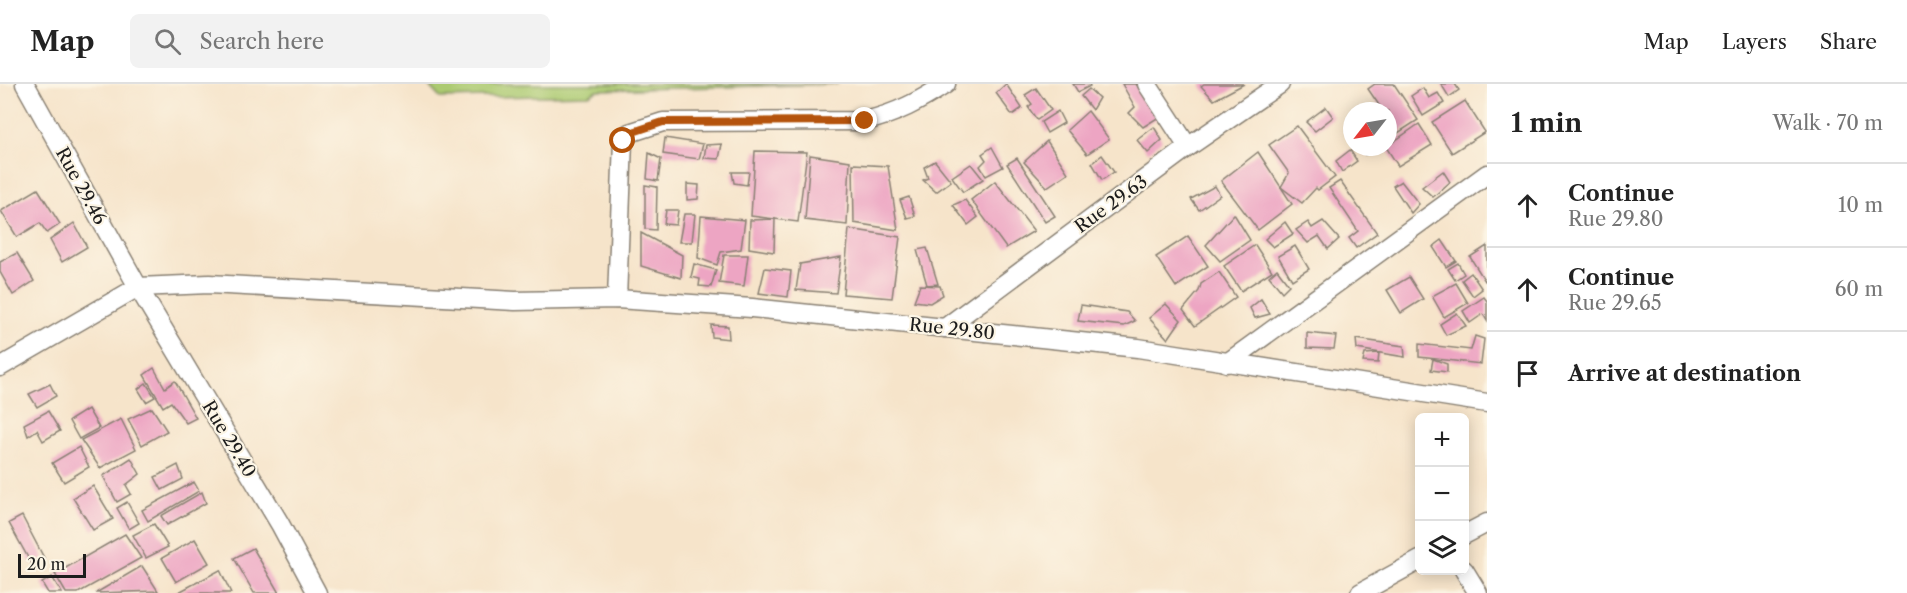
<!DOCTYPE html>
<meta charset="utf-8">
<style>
body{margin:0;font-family:"Libre Caslon Text",serif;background:#f2f2f2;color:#222}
.controls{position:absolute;right:18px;bottom:18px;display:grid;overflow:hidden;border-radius:9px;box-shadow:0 3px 15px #0003}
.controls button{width:54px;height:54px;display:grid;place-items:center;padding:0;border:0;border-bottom:2px solid #e0e0e0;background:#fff;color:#222;font:30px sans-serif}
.compass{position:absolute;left:1343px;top:18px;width:54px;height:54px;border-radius:50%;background:#fff;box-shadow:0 3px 15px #0003;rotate:239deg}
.scale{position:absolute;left:18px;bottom:15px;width:68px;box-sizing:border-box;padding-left:6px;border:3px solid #1c1c1c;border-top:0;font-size:16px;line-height:21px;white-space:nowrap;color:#1c1c1c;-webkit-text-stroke:4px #fcf5e5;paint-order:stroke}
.stop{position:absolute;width:18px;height:18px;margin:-14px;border:4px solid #b45309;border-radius:50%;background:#fff}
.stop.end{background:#b45309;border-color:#fff;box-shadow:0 2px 6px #0008}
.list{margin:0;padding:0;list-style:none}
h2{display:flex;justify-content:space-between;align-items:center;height:78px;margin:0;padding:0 24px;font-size:26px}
h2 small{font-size:20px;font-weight:400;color:#767676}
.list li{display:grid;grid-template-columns:39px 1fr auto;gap:18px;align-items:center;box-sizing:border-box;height:84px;padding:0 24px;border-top:2px solid #e0e0e0}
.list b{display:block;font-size:22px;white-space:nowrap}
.list p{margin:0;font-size:20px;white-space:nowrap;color:#767676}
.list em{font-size:20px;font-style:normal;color:#767676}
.icon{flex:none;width:33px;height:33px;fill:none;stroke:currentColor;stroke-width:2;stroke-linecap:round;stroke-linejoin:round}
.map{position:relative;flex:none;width:1487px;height:509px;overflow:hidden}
header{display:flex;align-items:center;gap:36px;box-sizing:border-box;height:84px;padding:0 30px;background:#fff;border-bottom:2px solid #e0e0e0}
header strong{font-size:28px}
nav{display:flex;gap:33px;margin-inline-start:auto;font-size:21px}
.search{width:420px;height:54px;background:#f2f2f2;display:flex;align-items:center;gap:15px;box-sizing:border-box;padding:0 21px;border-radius:9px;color:#767676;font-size:22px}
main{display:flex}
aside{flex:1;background:#fff}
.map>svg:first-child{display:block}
.green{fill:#acca71;stroke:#647346;stroke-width:1.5}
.building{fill:#eda5c3}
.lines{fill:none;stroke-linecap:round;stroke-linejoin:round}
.minor-casing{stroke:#898073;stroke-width:21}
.minor{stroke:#fff;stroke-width:18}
.route{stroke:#b45309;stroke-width:8}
.labels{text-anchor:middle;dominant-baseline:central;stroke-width:4.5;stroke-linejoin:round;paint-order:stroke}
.street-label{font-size:18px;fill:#1c1c1c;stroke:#fcf5e5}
</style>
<header>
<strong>Map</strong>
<div class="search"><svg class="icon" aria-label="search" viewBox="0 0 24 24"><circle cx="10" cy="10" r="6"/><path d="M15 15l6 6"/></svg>Search here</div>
<nav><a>Map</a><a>Layers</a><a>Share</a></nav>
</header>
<main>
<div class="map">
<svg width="1487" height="509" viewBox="0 0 1487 509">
<rect width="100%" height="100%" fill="#fcf5e5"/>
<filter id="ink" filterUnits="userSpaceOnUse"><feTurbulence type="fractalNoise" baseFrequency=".0167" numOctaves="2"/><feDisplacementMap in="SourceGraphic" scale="12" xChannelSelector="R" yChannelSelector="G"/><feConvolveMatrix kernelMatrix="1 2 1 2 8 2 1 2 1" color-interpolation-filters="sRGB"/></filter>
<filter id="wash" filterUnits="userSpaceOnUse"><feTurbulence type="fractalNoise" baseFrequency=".008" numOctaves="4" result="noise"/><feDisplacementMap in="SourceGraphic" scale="24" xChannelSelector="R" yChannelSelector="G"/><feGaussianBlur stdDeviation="1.35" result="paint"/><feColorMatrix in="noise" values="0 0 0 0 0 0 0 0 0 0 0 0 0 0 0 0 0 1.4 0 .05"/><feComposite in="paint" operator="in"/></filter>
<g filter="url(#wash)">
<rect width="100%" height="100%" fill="#f6e4ca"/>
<path class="green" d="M427,0H838L597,6L589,11L440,14Z"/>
<g id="blocks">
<g class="building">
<path d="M1006,0L1022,24L1012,31L996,9Z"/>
<path d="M1073,0H1089L1090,2L1078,8Z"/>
<path d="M1122,0H1136L1159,33L1143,43L1129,29L1135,23Z"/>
<path d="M1204,0H1244L1214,16L1201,2Z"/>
<path d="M1375,0H1394L1418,36L1398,49L1388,34V27H1383L1368,5Z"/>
<path d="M1441,0H1455L1459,6L1449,13Z"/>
<path d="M1036,4L1051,26L1037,36L1028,23L1032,20L1025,11Z"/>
<path d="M1423,4L1429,14L1438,9L1444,19L1423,32L1411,12Z"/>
<path d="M1089,5L1099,14L1092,26L1081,12Z"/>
<path d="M1465,17L1485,48L1452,69L1432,38Z"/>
<path d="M1326,23L1333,33L1315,47L1306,38Z"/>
<path d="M1058,27L1064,39L1047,49L1041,38Z"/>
<path d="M1088,27L1109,55L1087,70L1067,46Z"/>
<path d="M1419,40L1432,61L1398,82L1386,63Z"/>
<path d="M1297,42L1335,93L1318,106L1316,104L1302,119L1281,103L1289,89L1269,61Z"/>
<path d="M1154,43L1162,56L1148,69L1137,56Z"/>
<path d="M665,54L703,60L699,75L663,70Z"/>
<path d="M1047,57L1068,89L1047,103L1024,78Z"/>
<path d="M722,60L719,75L704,74L706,61Z"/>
<path d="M992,63L1003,83L986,92L980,82L986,76L982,70Z"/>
<path d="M1359,63H1376L1365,71Z"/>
<path d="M1350,66L1357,77L1342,88L1336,77Z"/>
<path d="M755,67L807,68L798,138L751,132Z"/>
<path d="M1258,68L1292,120L1258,146L1221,97Z"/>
<path d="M649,69L661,75L658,97L647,95Z"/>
<path d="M810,71L850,77L847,141L805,136Z"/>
<path d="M1102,71L1114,88L1102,96L1092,79Z"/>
<path d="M1017,74L1055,132L1045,138L1007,80Z"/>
<path d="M935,77L951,97L936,108L923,96L928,94L924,83Z"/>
<path d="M853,80L888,82L898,146L854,139Z"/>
<path d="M971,80L983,95L963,108L952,93Z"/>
<path d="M1443,87L1450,98L1433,113L1422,103Z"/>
<path d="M732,88H749L747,101L734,99Z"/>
<path d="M995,97L1034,147L1006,164L971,116Z"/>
<path d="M1340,97L1377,149L1356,164L1349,154L1358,147L1329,104Z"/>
<path d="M1401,97L1419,120L1411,129L1393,102Z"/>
<path d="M687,100L699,101L698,115L687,116Z"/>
<path d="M645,101L657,103L656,146L645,145Z"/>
<path d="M1215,102L1220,111L1199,126L1191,115Z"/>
<path d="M38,105L60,140L47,149L40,139L17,153L1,127Z"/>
<path d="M909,113L915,132L907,134L900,116Z"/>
<path d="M965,116L978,133L968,141L953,121Z"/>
<path d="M666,126H678L676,141L664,140Z"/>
<path d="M684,130H695L692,158H679Z"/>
<path d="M1234,130L1250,156L1220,177L1206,161Z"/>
<path d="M701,132L745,136L741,165L721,168L717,181L698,174Z"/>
<path d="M775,135L774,168L749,164L750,136Z"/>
<path d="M1323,137L1339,155L1328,165L1319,152L1308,159L1296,146L1308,138L1312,144Z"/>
<path d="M1285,138L1293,150L1273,163L1265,155Z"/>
<path d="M74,139L87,163L62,178L50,156Z"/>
<path d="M849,145L900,153L892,214L843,210Z"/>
<path d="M641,149L682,171L681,194L641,182Z"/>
<path d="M1188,152L1208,182L1176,203L1156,173Z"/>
<path d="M1442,156L1456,177L1446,183L1433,163Z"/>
<path d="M1255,161L1272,187L1241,207L1224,182Z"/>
<path d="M1295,162L1309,185L1292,196L1278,172Z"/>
<path d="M1487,162V195L1485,197L1470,173Z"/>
<path d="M927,164L938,200L927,201L917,166Z"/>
<path d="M17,169L34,197L13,211L0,188V178Z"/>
<path d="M724,171H748L744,202L719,199Z"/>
<path d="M841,173L836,209L796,206L800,180Z"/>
<path d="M1458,179L1464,190L1455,196L1448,185Z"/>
<path d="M694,180L716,186L711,203L699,202L700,195L691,193Z"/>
<path d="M765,184L791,187L788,213L759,209Z"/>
<path d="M1277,185L1289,201L1282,208L1269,192Z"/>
<path d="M1219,188L1236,213L1195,242L1183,226L1199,207L1201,200Z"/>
<path d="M1471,189L1482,205L1473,212L1462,196Z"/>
<path d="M1409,193L1423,215L1401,229L1387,206Z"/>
<path d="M1456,199L1468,219L1444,233L1432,212Z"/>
<path d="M920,201L940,202L943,211L930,219L914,217Z"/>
<path d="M1484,213L1487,217V237L1483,230L1470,239L1463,227Z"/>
<path d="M1261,215L1270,230L1255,234L1250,224Z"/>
<path d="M1166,220L1181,236L1168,255L1149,234Z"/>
<path d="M1081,221L1127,228L1135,237L1124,242L1078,237Z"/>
<path d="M1457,229L1466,242L1446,251L1440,240Z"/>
<path d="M711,241L728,242L729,255L712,253Z"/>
<path d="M1307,249L1336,252L1334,265L1307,264Z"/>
<path d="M1475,252L1484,255L1481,280L1419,273V260L1471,266Z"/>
<path d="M1356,255L1404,262L1405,273L1357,265Z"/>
<path d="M1379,269L1378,279L1363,278L1365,270Z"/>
<path d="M1433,275L1447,280V288L1431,286Z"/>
<path d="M154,284L165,304L175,297L196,334L186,339L171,318L163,323L144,291Z"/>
<path d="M146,299L155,313L146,318L138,305Z"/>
<path d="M50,300L56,312L37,323L29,310Z"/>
<path d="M152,324L167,347L142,361L128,335Z"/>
<path d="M88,325L99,344L79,355L69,337Z"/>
<path d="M48,327L60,347L43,357L37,346L28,352L24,340Z"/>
<path d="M121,335L136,365L100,384L81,356Z"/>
<path d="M79,363L89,383L64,398L52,379Z"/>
<path d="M131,374L140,390L126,401L131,410L117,418L103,392Z"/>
<path d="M178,381L183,395L162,406L155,393Z"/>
<path d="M194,398L199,407L148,437L142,426Z"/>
<path d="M93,402L113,435L93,446L73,414Z"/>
<path d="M202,408L206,419L167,441L161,432Z"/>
<path d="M127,418L139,439L129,445L117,424Z"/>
<path d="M22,432L44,474L32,481L9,439Z"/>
<path d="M154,440L168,463L146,474L133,451Z"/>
<path d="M125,450L141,474L78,509H66L55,490Z"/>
<path d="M195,455L209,479L176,498L162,474Z"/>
<path d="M253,464L279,509H254L234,474Z"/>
<path d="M142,482L158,507L96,509Z"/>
<path d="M220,486L231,509H177Z"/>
<path d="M52,493L62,509H48L42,499Z"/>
</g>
</g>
</g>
<g filter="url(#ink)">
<use href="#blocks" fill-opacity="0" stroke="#898073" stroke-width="1.5"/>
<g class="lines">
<defs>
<g id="minor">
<path d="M25,0L138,203L280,440L317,509"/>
<path d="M1147,0L1188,63"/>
<path d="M617,215L623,57L629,49L663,38L865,37C896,30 920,17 946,0"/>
<path d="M945,244L1188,63L1280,0"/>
<path d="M1227,279L1487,90"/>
<path d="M0,283L138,203L209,200L515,217L617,215L752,224L1138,264L1487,319"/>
<path d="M1464,451L1487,439"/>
<path d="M1464,486L1478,509"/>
<path d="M1360,509L1420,476"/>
</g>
</defs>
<use href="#minor" class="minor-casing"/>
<use href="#minor" class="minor"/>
</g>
</g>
<g class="lines" filter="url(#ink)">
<path class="route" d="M623,57L630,49L663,38L865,37"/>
</g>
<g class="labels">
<g class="street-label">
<text transform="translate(81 102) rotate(61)">Rue 29.46</text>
<text transform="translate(1111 120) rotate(-36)">Rue 29.63</text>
<text transform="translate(952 245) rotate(6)">Rue 29.80</text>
<text transform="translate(229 355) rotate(59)">Rue 29.40</text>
</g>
</g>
</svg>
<div class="controls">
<button>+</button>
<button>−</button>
<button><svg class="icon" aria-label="layers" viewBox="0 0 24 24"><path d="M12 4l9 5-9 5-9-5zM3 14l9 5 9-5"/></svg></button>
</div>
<svg class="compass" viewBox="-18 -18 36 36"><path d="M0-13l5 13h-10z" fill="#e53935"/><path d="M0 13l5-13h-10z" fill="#767676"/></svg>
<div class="scale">20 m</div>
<div class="stop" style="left:623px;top:57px"></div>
<div class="stop end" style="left:865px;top:37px"></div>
</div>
<aside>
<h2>1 min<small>Walk · 70 m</small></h2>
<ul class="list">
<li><svg class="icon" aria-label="ahead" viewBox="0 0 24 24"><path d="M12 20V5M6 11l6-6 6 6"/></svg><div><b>Continue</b><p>Rue 29.80</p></div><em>10 m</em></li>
<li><svg class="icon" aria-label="ahead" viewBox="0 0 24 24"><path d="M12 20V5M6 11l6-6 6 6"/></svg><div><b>Continue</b><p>Rue 29.65</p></div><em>60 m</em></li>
<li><svg class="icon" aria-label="arrive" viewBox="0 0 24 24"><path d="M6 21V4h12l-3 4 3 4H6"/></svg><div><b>Arrive at destination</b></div></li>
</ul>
</aside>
</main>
